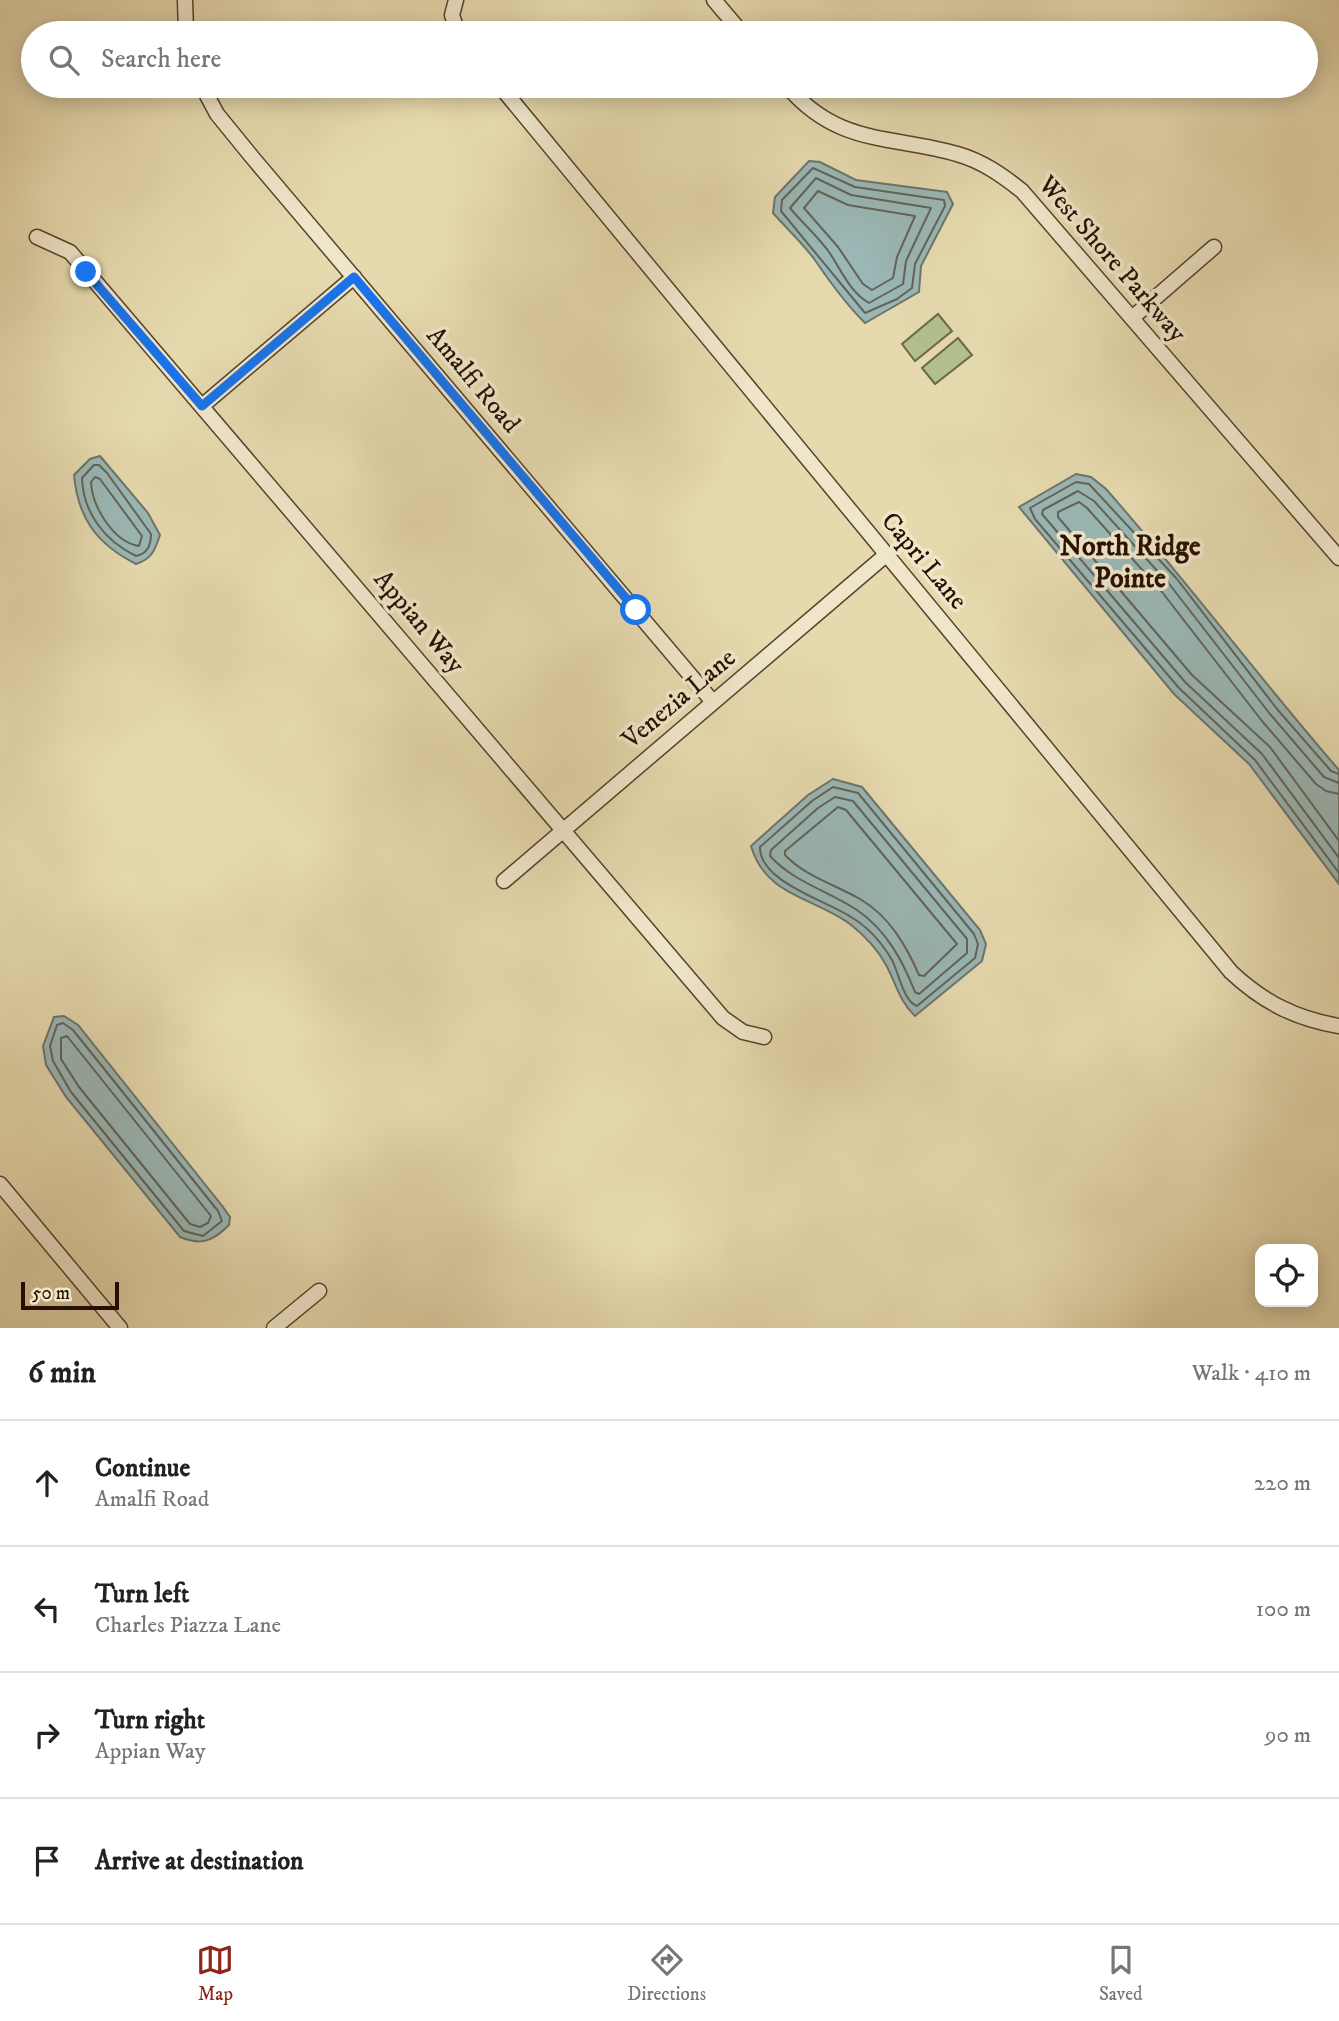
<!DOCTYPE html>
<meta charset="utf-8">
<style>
body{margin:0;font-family:"IM FELL DW Pica",serif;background:#f2f2f2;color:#222}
.controls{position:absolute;right:21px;bottom:21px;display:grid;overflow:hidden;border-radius:14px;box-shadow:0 4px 18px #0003}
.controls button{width:63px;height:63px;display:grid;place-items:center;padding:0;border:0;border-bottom:2px solid #e0e0e0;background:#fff;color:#222;font:35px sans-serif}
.scale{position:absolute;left:21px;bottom:18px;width:98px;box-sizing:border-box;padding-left:7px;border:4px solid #280f00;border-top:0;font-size:19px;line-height:24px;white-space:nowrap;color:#280f00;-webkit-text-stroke:5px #efe6ca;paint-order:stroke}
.stop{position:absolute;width:21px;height:21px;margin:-16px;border:5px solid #1a73e8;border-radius:50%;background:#fff}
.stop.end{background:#1a73e8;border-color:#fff;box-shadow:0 2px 7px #0008}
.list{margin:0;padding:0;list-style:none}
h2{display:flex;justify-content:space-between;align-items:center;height:91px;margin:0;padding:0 28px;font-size:30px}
h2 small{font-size:23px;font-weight:400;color:#767676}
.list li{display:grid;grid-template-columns:46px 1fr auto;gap:21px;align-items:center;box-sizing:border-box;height:126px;padding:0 28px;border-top:2px solid #e0e0e0}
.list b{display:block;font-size:26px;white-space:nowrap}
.list p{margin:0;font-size:23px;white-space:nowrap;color:#767676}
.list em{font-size:23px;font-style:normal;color:#767676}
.icon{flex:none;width:38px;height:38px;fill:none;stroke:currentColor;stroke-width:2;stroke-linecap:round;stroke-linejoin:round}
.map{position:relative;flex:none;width:1339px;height:1328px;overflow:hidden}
.search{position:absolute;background:#fff;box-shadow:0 4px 18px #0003;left:21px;right:21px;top:21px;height:77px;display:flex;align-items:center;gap:18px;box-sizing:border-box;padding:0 24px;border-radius:38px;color:#767676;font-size:26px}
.sheet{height:595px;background:#fff}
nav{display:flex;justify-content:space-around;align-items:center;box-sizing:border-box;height:98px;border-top:2px solid #e0e0e0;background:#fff;font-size:19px;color:#767676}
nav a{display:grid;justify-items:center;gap:4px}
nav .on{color:#8f2418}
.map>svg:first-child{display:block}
.green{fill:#b2c08d;stroke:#6d6846;stroke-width:2}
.water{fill:#9ab7b5;stroke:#6c746d;stroke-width:2}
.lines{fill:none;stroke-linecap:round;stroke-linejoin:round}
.shore{stroke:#61635a;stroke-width:2}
.minor-casing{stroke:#58422c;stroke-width:17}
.minor{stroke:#efe6ca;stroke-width:14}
.route{stroke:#1a73e8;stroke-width:9}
.labels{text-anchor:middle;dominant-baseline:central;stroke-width:7;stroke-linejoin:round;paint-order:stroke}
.street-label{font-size:26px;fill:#280f00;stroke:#efe6ca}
.neighbourhood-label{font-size:28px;font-weight:bold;fill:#280f00;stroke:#efe6ca}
</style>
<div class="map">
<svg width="1339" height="1328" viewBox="0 0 1339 1328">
<rect width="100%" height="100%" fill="#e6d9ae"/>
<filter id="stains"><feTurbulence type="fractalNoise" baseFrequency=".00286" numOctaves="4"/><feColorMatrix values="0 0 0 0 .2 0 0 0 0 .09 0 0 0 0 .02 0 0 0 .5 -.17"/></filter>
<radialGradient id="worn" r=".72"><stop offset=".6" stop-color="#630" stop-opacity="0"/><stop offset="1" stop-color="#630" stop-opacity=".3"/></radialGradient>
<g class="green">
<path d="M938,314L952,331L915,361L902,344Z"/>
<path d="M958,338L972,355L935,384L922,368Z"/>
</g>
<g class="water">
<path d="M809,161L820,162L856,180L947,192L953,204L921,266L919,292L865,323C846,304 832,285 817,263C805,245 787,229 773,213L775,197Z"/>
<path d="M100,456L148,513L160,535C155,550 152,559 136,564C97,544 78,519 74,475L90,459Z"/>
<path d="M1076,474L1091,477L1106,489C1187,581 1259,678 1339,770V884L1249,764L1174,694L1019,507Z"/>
<path d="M833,779L862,787L980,930L986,944L982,961L915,1016C899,1001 896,983 886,965C877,948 864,935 850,924C814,897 766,897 751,846L808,795Z"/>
<path d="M64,1016L78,1025L223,1207L230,1217L229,1225C213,1241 202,1246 180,1237L66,1097L46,1065L43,1046L54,1017Z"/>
</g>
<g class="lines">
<g class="shore">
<path d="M813,168L855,187L944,200L945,206L915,264L912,288L897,299L865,313L781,211L782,200Z"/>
<path d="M816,178L851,195L931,208L906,261L903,284L869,303C851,293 842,272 831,255C820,238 803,224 790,208Z"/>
<path d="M818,191L848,205L915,216L897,257L893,278L872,290L863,284L838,247L804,208Z"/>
<path d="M94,465H99L107,473L151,534C151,545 147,554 136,556C105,541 83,513 82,478Z"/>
<path d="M95,477L100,479L142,536L139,546C113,542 92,506 91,482Z"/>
<path d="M1339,774L1331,771L1277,709L1177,579L1089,484L1076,482L1030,508L1035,519L1179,688L1255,760L1339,873"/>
<path d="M1339,783L1324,777L1270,714L1170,585L1094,501L1078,491L1043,510L1042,514L1185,682L1262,754L1339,858"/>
<path d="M833,787L858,793L974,934L978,944L975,958L917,1006C903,1001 899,973 892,960C882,943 868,927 851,917C828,901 759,882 760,847L812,801Z"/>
<path d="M1339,794L1326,791L1316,784L1262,721L1162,592L1087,508L1079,502L1058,512V517L1192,675L1270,747L1339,841"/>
<path d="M835,797L853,801L967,939V953L919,994L915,992C902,959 886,930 857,910C827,890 795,883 770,856L771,850L818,808Z"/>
<path d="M838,807L846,810L957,944L924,976L919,975C906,945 889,916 860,899C834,884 806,877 785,855V851Z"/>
<path d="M63,1023L73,1030L218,1211L222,1221L203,1236L184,1231L71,1092L53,1061L50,1046L57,1025Z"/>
<path d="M67,1036L211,1216L208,1223L200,1227L190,1224L79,1087L61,1059V1038Z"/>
</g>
<defs>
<g id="minor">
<path d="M185,0L186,33"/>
<path d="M456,0L452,15L458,33"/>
<path d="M714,0L742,33"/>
<path d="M202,86L217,114L252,157L713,702"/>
<path d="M500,86L1231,972C1263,1002 1296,1019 1339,1026"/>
<path d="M787,86C838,146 891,135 957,154C982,161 1002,175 1022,191L1339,558"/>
<path d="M37,237L70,252L723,1018L743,1032L764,1037"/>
<path d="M1132,318L1214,247"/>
<path d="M202,406L354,277"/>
<path d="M504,881L887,554"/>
<path d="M0,1184L120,1328"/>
<path d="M274,1328L319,1291"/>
</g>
</defs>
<use href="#minor" class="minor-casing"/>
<use href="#minor" class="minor"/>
</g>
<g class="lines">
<path class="route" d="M86,272L202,406L354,277L636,610"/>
</g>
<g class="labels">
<g class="street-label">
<text transform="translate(1112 259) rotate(49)">West Shore Parkway</text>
<text transform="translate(473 380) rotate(50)">Amalfi Road</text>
<text transform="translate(924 561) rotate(50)">Capri Lane</text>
<text transform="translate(419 622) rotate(50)">Appian Way</text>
<text transform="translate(679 699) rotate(-40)">Venezia Lane</text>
</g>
<g class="neighbourhood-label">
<text x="1130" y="546">North Ridge<tspan x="1130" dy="32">Pointe</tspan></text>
</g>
</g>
<rect width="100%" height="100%" filter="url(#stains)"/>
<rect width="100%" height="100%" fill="url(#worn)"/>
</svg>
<div class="controls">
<button><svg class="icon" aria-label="locate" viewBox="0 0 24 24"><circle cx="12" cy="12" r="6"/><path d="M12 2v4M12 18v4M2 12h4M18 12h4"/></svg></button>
</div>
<div class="scale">50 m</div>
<div class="stop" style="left:636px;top:610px"></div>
<div class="stop end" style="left:86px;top:272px"></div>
<div class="search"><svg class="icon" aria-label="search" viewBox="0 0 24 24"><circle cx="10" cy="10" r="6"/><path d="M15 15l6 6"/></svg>Search here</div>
</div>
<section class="sheet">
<h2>6 min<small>Walk · 410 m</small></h2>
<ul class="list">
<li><svg class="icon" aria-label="ahead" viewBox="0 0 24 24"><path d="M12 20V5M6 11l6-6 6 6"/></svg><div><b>Continue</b><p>Amalfi Road</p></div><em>220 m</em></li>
<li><svg class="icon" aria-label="left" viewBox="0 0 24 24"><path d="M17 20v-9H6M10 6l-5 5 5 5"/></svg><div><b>Turn left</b><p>Charles Piazza Lane</p></div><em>100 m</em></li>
<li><svg class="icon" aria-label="right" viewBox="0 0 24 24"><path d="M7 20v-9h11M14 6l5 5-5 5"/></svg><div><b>Turn right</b><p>Appian Way</p></div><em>90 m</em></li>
<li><svg class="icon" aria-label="arrive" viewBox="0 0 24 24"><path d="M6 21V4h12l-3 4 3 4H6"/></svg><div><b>Arrive at destination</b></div></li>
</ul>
</section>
<nav>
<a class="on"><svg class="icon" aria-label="map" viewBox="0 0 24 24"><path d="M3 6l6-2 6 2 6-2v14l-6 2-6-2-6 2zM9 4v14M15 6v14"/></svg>Map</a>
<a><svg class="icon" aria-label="directions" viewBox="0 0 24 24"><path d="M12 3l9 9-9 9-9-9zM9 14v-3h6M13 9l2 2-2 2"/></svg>Directions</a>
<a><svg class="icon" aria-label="saved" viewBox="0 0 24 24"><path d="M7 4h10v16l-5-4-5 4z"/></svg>Saved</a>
</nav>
